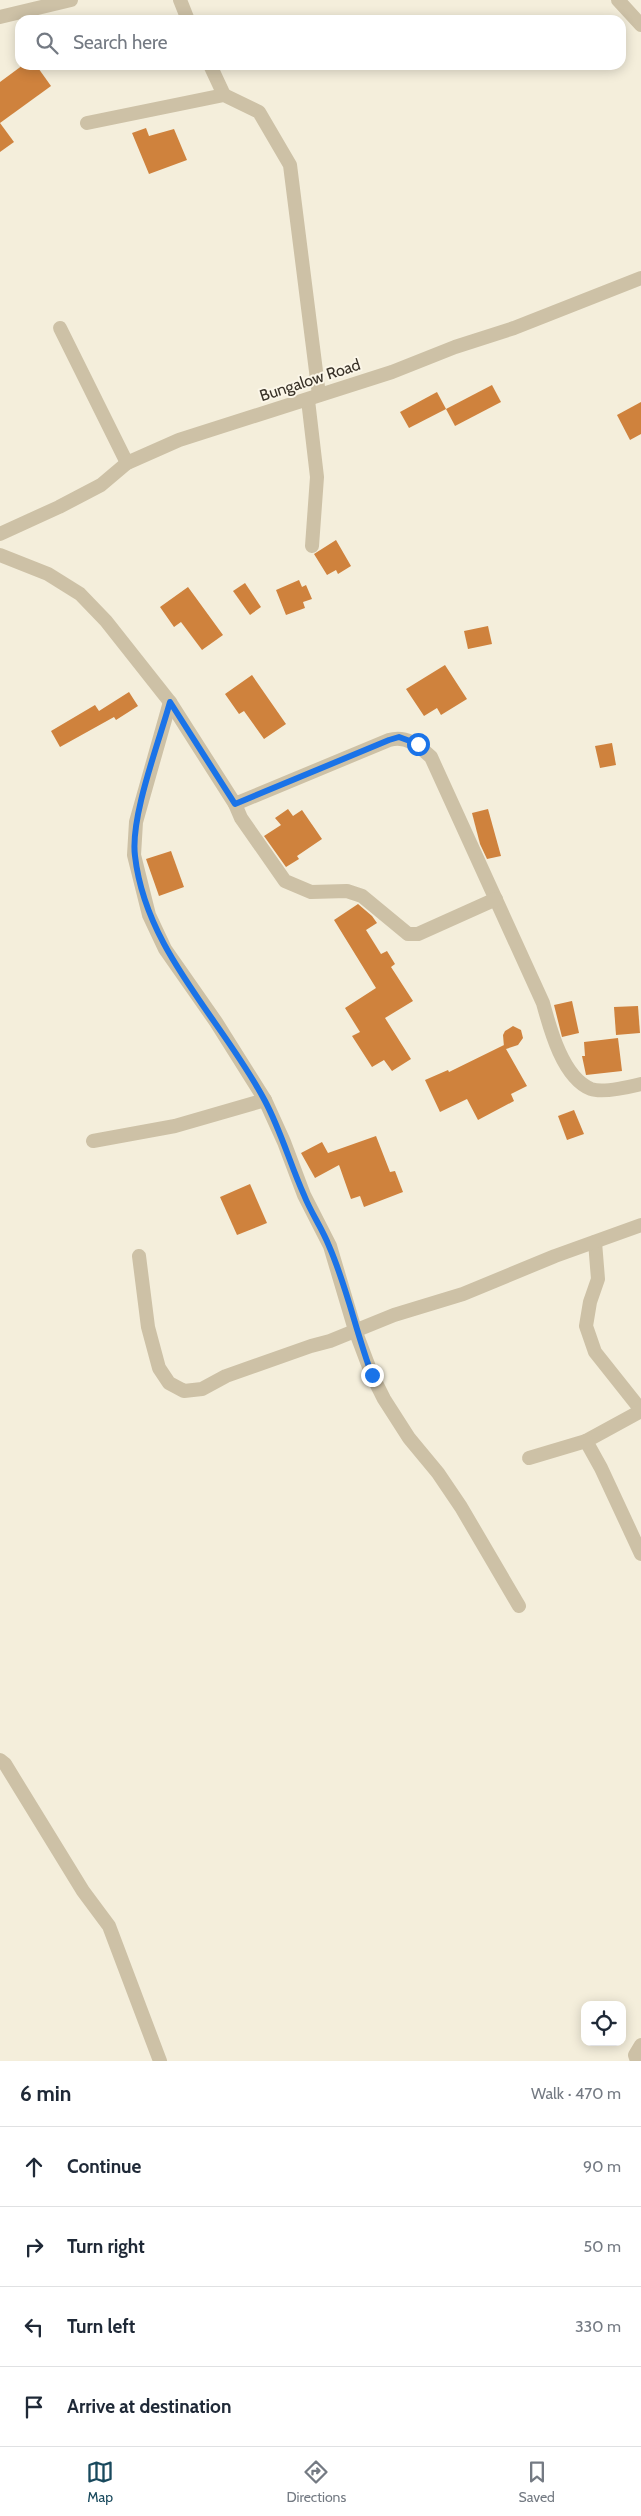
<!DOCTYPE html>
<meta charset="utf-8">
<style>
body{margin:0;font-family:Cabin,sans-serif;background:#f6f6f7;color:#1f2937}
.controls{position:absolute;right:15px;bottom:15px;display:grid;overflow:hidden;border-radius:10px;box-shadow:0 2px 12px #0003}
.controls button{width:45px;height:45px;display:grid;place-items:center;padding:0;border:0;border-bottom:1px solid #e0e1e3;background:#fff;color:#1f2937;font:25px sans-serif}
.stop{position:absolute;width:15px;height:15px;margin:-11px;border:4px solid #1a73e8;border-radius:50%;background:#fff}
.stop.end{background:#1a73e8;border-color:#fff;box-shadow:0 1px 5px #0008}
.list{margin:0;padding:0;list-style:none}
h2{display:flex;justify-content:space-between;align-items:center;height:65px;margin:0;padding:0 20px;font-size:21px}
h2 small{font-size:16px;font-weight:400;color:#747a83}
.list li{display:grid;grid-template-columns:32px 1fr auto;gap:15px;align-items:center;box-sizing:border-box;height:80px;padding:0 20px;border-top:1px solid #e0e1e3}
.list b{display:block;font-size:19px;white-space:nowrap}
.list em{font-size:16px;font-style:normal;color:#747a83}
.icon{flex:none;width:28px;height:28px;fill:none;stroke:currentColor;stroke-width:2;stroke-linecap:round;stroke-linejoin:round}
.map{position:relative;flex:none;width:641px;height:2061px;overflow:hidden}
.search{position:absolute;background:#fff;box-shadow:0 2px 12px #0003;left:15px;right:15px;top:15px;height:55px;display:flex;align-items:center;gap:12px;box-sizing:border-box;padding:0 18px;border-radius:15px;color:#747a83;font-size:19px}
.sheet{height:385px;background:#fff}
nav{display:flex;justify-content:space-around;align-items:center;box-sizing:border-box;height:70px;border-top:1px solid #e0e1e3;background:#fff;font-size:14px;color:#747a83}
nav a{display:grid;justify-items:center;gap:2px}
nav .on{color:#19495d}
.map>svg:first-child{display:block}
.building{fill:#cf823d}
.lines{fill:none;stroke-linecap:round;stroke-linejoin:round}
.minor{stroke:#cdc1a6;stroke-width:14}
.route{stroke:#1a73e8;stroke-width:6}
.labels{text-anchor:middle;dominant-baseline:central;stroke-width:4;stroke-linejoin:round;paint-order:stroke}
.street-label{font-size:16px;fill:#383127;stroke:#fbf6e8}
</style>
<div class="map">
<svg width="641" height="2061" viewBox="0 0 641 2061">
<rect width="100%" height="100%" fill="#f4eedb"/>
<g class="building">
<path d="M23,65H36L51,86L0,123V82Z"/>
<path d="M0,123L14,142L0,152Z"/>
<path d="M146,128L149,136L174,129L187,160L149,174L132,133Z"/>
<path d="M492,385L501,402L455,426L446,409Z"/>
<path d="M437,392L446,409L409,428L400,412Z"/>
<path d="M641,402V434L630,440L617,415Z"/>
<path d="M336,540L351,566L338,574L336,570L327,575L314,554Z"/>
<path d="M299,580L302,587L306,585L312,599L303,602L305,608L286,615L276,590Z"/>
<path d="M245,583L261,607L250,615L233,591Z"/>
<path d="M188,587L223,635L202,650L181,622L174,627L160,607Z"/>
<path d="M488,626L492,644L468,649L464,631Z"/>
<path d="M445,665L467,699L441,715L437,708L424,716L406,689Z"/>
<path d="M252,675L286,724L264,739L244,711L239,714L225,694Z"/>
<path d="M129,692L138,706L116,720L114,717L60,747L51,731L95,705L99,711Z"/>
<path d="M612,743L616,765L600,768L595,746Z"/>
<path d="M288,809L293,816L302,810L322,839L297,856L299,859L286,867L264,836L281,825L275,818Z"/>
<path d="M488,809L501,856L487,859L480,844L472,813Z"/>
<path d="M171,851L184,887L159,896L146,859Z"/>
<path d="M358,904L372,916L377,923L366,930L381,954L387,951L395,964L391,967L413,1001L385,1018L411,1059L392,1071L384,1060L372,1067L352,1036L360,1032L345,1008L376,988L334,920Z"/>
<path d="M572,1001L579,1033L562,1037L554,1005Z"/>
<path d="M638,1006L640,1033L616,1035L614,1007Z"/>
<path d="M513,1026L521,1030L523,1038L518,1045L506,1049L527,1086L511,1094L514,1101L478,1120L467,1099L440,1112L425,1080L448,1070L449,1072L504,1045V1047L503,1035L505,1031Z"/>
<path d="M618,1038L622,1071L586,1075L582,1056H585L584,1042Z"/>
<path d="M574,1110L584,1134L567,1140L558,1116Z"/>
<path d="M376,1136L390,1172L395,1171L403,1192L364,1207L360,1196L351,1199L339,1165L315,1178L301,1153L322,1142L328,1153Z"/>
<path d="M250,1184L267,1223L237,1235L220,1197Z"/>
</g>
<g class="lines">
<g class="minor">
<path d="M180,0L188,20"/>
<path d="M618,0L641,25"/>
<path d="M0,17L71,0"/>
<path d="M210,65L224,95"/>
<path d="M87,123L224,95L259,112L290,165L319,395"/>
<path d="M60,328L127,463"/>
<path d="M308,400L317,477L312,546"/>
<path d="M0,534L59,507L101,485L127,463L179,440L392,372L455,347L514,328L641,278"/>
<path d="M0,555L48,574L80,594L106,621L170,702L235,804L389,740C406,735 418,745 431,757L543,1003C550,1029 563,1078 591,1089C602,1093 629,1087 641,1084"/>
<path d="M170,702L136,822L134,855L149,915L165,949L216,1022L265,1100L284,1142L304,1195L330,1246L355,1330L372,1375L384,1399L409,1438L438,1473L461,1507L519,1606"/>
<path d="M235,804L241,818L285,881L311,892L347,891L362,896L408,934H418L496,899"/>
<path d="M93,1141L175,1126L265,1100"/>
<path d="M595,1242L598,1279L590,1302L586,1326L595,1352L641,1410"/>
<path d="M139,1256L148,1327L159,1368L169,1383L184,1391L202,1389L226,1376L311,1346L330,1341L394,1315L463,1294L555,1256L641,1225"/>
<path d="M641,1411L586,1441L601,1468L641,1554"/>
<path d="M529,1458L586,1441"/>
<path d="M0,1760L5,1764L83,1891L109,1926L160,2061"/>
<path d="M637,2061L635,2055L641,2045"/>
</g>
</g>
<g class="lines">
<path class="route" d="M372,1375C356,1332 347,1287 329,1246C322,1228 311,1213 304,1195C290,1164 281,1131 265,1101C222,1019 146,952 135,856C130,817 159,742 170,702L235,804L389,740L399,737L418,744"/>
</g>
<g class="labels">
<g class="street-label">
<text transform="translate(310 380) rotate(-18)">Bungalow Road</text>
</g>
</g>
</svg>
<div class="controls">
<button><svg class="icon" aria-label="locate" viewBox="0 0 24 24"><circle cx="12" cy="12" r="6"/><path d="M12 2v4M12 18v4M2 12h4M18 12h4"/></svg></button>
</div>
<div class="stop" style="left:418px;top:744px"></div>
<div class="stop end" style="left:372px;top:1375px"></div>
<div class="search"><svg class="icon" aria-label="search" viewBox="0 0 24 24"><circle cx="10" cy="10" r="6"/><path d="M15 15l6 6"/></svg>Search here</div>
</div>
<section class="sheet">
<h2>6 min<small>Walk · 470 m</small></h2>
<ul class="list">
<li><svg class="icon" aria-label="ahead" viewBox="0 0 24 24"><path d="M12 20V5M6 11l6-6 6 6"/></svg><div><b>Continue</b></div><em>90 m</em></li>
<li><svg class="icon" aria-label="right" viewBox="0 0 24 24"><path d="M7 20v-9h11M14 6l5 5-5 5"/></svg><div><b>Turn right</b></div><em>50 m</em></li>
<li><svg class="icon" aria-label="left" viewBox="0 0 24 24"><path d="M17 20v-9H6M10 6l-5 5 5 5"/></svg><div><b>Turn left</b></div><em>330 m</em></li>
<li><svg class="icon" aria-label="arrive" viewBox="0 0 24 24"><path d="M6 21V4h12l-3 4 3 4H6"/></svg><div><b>Arrive at destination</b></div></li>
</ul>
</section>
<nav>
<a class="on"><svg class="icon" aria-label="map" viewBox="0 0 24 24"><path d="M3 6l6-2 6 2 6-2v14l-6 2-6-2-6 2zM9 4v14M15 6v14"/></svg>Map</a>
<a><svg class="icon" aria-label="directions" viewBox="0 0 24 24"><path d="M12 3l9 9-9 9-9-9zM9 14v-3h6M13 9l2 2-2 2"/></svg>Directions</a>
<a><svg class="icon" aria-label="saved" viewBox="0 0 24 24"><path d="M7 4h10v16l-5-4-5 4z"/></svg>Saved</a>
</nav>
